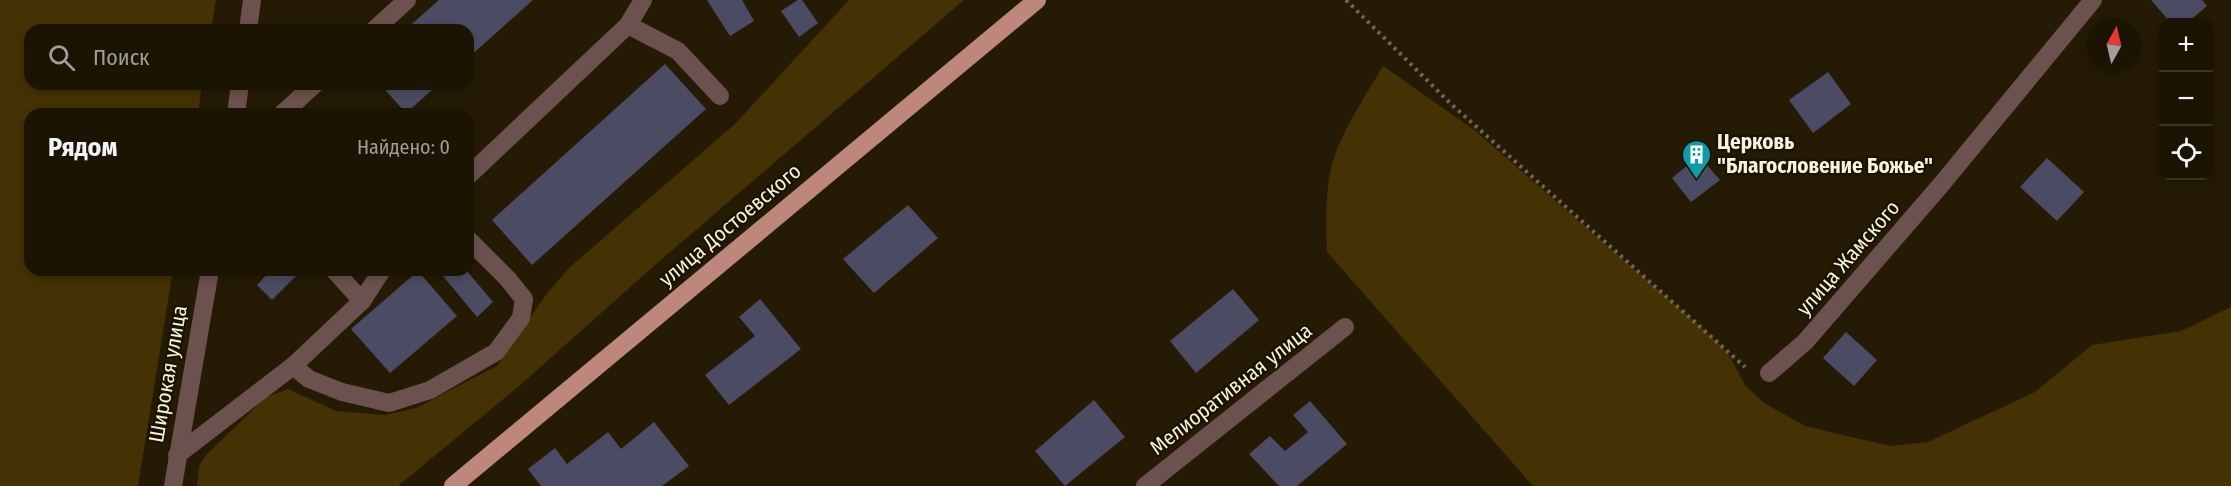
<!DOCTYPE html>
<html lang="ru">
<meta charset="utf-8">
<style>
body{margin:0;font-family:"Fira Sans Condensed",sans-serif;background:#292112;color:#f1f3f6}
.controls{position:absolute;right:18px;top:18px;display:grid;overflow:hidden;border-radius:12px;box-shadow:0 3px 9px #0003}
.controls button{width:54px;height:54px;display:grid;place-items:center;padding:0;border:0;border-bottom:2px solid #3a3325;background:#1c1403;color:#f1f3f6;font:30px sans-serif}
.compass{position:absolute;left:2087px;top:18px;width:54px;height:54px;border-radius:50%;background:#1c1403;box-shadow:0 3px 9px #0003;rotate:8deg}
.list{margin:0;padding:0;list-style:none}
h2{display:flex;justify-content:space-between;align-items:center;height:78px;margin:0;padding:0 24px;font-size:26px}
h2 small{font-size:20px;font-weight:400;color:#a09e9a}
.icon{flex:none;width:33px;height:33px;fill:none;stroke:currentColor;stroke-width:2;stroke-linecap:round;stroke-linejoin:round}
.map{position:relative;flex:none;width:2231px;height:486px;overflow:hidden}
.search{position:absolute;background:#1c1403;box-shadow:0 3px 9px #0003;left:24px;top:24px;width:450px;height:66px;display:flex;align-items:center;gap:15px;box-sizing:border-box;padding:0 21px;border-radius:18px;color:#a09e9a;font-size:22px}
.panel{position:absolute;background:#1c1403;box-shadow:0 3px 9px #0003;left:24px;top:108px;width:450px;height:168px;border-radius:18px}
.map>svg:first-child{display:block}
.green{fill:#443204}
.building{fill:#4b4c64}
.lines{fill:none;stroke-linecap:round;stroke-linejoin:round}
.path{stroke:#706753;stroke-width:4;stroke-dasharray:3 4.5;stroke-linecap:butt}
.minor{stroke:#6c524e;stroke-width:18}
.major{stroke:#bd877e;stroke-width:18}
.labels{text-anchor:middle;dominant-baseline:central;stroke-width:4.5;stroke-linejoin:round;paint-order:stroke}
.poi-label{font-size:21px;font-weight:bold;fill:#f8f2e3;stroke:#1b1200;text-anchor:start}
.street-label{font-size:21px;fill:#f8f2e3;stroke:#1b1200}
</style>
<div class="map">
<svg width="2231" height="486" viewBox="0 0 2231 486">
<rect width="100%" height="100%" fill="#251b04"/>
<g class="green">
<path d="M0,0H216L211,30H30V84H202L198,114H30V270H173L138,486H0Z"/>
<path d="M849,0H964L655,265L519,386L398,486H197L199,466L207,454L266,397L288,389L336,411L385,415L416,408L497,366L545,296L569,268L735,124Z"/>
<path d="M1383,66L1473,129L1710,335L1729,355L1745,385L1764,403L1805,426L1890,446L1928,442L2035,392L2092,345L2181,331L2231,307V486H1533L1327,252C1326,225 1325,191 1332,164C1342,130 1365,97 1383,66Z"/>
</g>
<g class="building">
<path d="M439,0H533L468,58V30H405Z"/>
<path d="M707,0H742L754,21L730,36Z"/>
<path d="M798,0H802L818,23L799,37L781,11Z"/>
<path d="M2151,0H2202L2207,6L2188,22H2170Z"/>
<path d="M665,64L706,109L532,265L492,220Z"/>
<path d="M1828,72L1851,104L1813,133L1789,100Z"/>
<path d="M380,84H439L406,113Z"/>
<path d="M1699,156L1720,180L1691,202L1672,178Z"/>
<path d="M2047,158L2084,192L2057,221L2020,187Z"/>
<path d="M908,205L938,238L874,293L843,259Z"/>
<path d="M271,270H302L272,300L257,285Z"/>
<path d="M438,270H466L493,302L477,317Z"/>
<path d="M418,271L457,316L390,373L351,329Z"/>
<path d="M1233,289L1259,320L1196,373L1170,341Z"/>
<path d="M760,299L801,349L729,405L705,375L755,336L739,317Z"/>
<path d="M1846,332L1877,360L1854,386L1823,358Z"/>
<path d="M1094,400L1125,437L1065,486L1035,451Z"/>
<path d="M1310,401L1347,444L1297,486H1279L1249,454L1270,436L1285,451L1308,432L1293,415Z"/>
<path d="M654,422L689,466L662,486H541L528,469L555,448L567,464L608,432L621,449Z"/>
</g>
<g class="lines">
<path class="path" d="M1346,0L1451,104L1745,367"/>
<g class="minor">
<path d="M628,25L678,51L720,96"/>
<path d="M248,30L252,0"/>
<path d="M374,30L407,0"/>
<path d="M236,114L240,84"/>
<path d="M282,114L315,84"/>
<path d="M468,176L628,25L643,0"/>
<path d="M334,270L362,301"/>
<path d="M293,366L309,379L342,392L389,403L430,390L496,352L521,318L524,299L507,278L468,239"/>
<path d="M1769,373L1805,342L1940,186L2093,0"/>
<path d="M177,455L293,366L362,301L382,270"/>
<path d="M173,486L210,270"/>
<path d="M1145,486L1345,327"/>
</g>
<path class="major" d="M453,486L1037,0"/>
</g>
<defs>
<symbol id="building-pin" viewBox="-11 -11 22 30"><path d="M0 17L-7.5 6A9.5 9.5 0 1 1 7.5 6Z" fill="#0f9aa8" stroke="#1b1200"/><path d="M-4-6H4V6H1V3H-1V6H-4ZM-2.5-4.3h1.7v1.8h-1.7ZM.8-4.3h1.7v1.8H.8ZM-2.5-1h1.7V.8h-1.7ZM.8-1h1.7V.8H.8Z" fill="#fff"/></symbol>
</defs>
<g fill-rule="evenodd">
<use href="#building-pin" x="1680" y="138" width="33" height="45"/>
</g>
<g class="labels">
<g class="poi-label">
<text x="1717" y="142">Церковь<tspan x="1717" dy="24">"Благословение Божье"</tspan></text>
</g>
<g class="street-label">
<text transform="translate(730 225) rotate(-40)">улица Достоевского</text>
<text transform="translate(1848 258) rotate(-49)">улица Жамского</text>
<text transform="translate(168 374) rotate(-80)">Широкая улица</text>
<text transform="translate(1231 389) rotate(-38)">Мелиоративная улица</text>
</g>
</g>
</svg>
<div class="controls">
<button>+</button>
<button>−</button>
<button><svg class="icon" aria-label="locate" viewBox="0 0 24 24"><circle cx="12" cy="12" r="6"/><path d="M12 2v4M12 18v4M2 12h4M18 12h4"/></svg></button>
</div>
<svg class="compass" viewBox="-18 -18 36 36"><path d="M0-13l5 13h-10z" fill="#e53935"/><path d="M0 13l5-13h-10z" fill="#a09e9a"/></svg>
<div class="search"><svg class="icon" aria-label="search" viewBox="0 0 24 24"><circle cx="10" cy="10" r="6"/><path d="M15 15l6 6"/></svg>Поиск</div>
<section class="panel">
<h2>Рядом<small>Найдено: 0</small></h2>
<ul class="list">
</ul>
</section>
</div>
